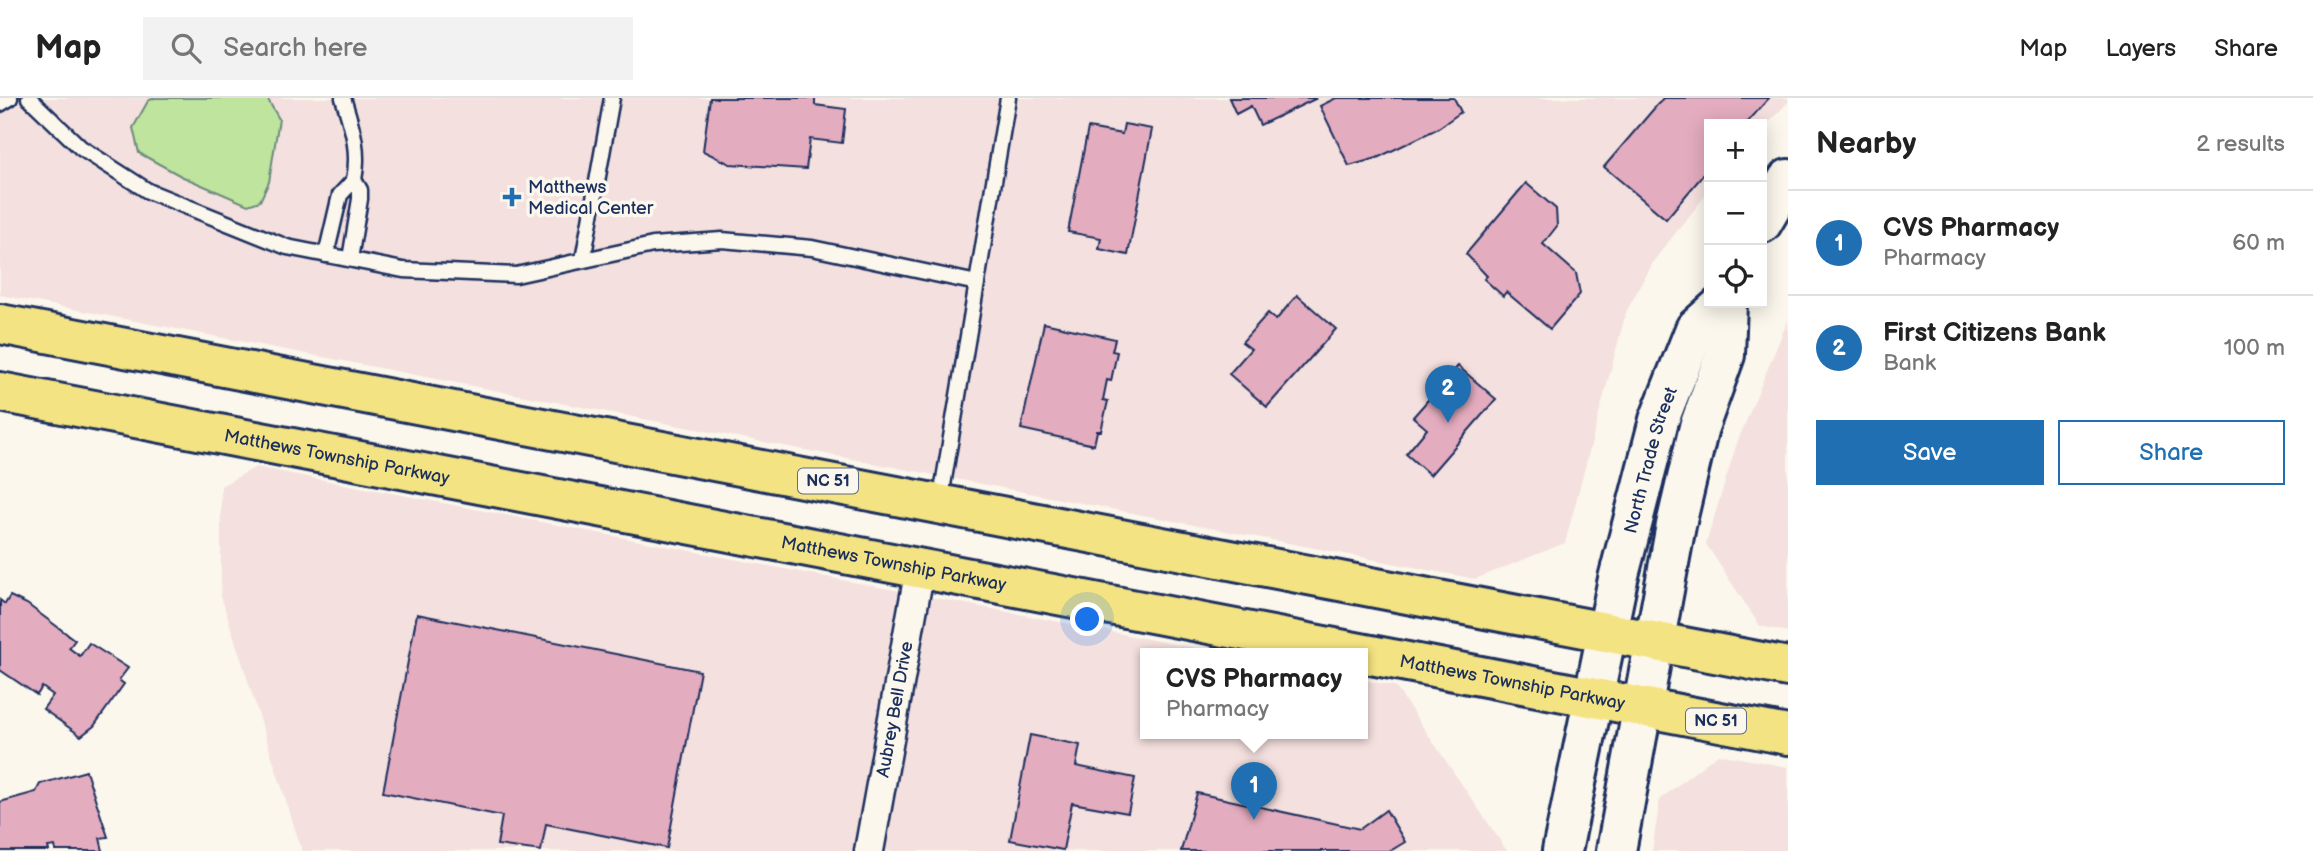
<!DOCTYPE html>
<meta charset="utf-8">
<style>
body{margin:0;font-family:"Balsamiq Sans",sans-serif;background:#f2f2f2;color:#222}
.controls{position:absolute;right:21px;top:21px;display:grid;overflow:hidden;border-radius:0px;box-shadow:0 4px 18px #0003}
.controls button{width:63px;height:63px;display:grid;place-items:center;padding:0;border:0;border-bottom:2px solid #e0e0e0;background:#fff;color:#222;font:35px sans-serif}
.you{position:absolute;left:1088px;top:522px;width:24px;height:24px;margin:-18px;border:5px solid #fff;border-radius:50%;background:#1a73e8;box-shadow:0 0 0 10px #1a73e833}
.badge{display:grid;place-items:center;width:46px;height:46px;border-radius:50%;background:#1f6fb2;color:#fff;font-size:23px;font-weight:700}
.pin{position:absolute;translate:-50% -58px;filter:drop-shadow(0 2px 4px #0008)}
.pin::after{content:'';position:absolute;top:37px;width:24px;height:21px;background:inherit;clip-path:polygon(0 0,100% 0,50% 100%)}
.popup{position:absolute;left:1140px;top:550px;width:228px;height:91px;box-sizing:border-box;display:grid;place-content:center;border-radius:0px;background:#fff;filter:drop-shadow(0 2px 5px #0005);font-size:23px;white-space:nowrap;color:#767676}
.popup b{font-size:26px;color:#222}
.popup::after{content:'';position:absolute;left:50%;top:100%;margin-left:-14px;border:14px solid transparent;border-top-color:#fff}
.list{margin:0;padding:0;list-style:none}
h2{display:flex;justify-content:space-between;align-items:center;height:91px;margin:0;padding:0 28px;font-size:30px}
h2 small{font-size:23px;font-weight:400;color:#767676}
.list li{display:grid;grid-template-columns:46px 1fr auto;gap:21px;align-items:center;box-sizing:border-box;height:105px;padding:0 28px;border-top:2px solid #e0e0e0}
.list b{display:block;font-size:26px;white-space:nowrap}
.list p{margin:0;font-size:23px;white-space:nowrap;color:#767676}
.list em{font-size:23px;font-style:normal;color:#767676}
.actions{display:flex;gap:14px;padding:21px 28px}
.actions a{flex:1;padding:16px 0;border:2px solid #1f6fb2;border-radius:0px;text-align:center;font-size:24px;color:#1f6fb2}
.actions .main{background:#1f6fb2;color:#fff}
.icon{flex:none;width:38px;height:38px;fill:none;stroke:currentColor;stroke-width:2;stroke-linecap:round;stroke-linejoin:round}
.map{position:relative;flex:none;width:1788px;height:753px;overflow:hidden}
header{display:flex;align-items:center;gap:42px;box-sizing:border-box;height:98px;padding:0 35px;background:#fff;border-bottom:2px solid #e0e0e0}
header strong{font-size:33px}
nav{display:flex;gap:38px;margin-inline-start:auto;font-size:24px}
.search{width:490px;height:63px;background:#f2f2f2;display:flex;align-items:center;gap:18px;box-sizing:border-box;padding:0 24px;border-radius:0px;color:#767676;font-size:26px}
main{display:flex}
aside{flex:1;background:#fff}
.map>svg:first-child{display:block}
.built{fill:#f4e0de}
.green{fill:#bee49e;stroke:#6c8a7e;stroke-width:2}
.building{fill:#e4acbf;stroke:#1b2f5e;stroke-width:2}
.lines{fill:none;stroke-linecap:round;stroke-linejoin:round}
.lane-casing{stroke:#1b2f5e;stroke-width:19}
.street-casing{stroke:#1b2f5e;stroke-width:33}
.secondary-casing{stroke:#1b2f5e;stroke-width:44}
.primary-casing{stroke:#1b2f5e;stroke-width:44}
.lane{stroke:#fbf7ec;stroke-width:14}
.street{stroke:#fbf7ec;stroke-width:28}
.secondary{stroke:#fbf7ec;stroke-width:38}
.primary{stroke:#f4e382;stroke-width:38}
.poi-dot{fill:#1f6fb2;stroke:#fbf7ec;stroke-width:2.5}
.labels{text-anchor:middle;dominant-baseline:central;stroke-width:7;stroke-linejoin:round;paint-order:stroke}
.shield{fill:#fbf7ec;stroke:#5e6b89;stroke-width:2}
.shield-label{font-size:16px;font-weight:bold;fill:#1b2f5e}
.poi-label{font-size:18px;fill:#1b2f5e;stroke:#fbf7ec;text-anchor:start}
.street-label{font-size:18px;fill:#1b2f5e;stroke:#fbf7ec}
</style>
<header>
<strong>Map</strong>
<div class="search"><svg class="icon" aria-label="search" viewBox="0 0 24 24"><circle cx="10" cy="10" r="6"/><path d="M15 15l6 6"/></svg>Search here</div>
<nav><a>Map</a><a>Layers</a><a>Share</a></nav>
</header>
<main>
<div class="map">
<svg width="1788" height="753" viewBox="0 0 1788 753">
<rect width="100%" height="100%" fill="#fbf7ec"/>
<filter id="ink" filterUnits="userSpaceOnUse"><feTurbulence type="fractalNoise" baseFrequency=".0143" numOctaves="2"/><feDisplacementMap in="SourceGraphic" scale="14" xChannelSelector="R" yChannelSelector="G"/><feConvolveMatrix kernelMatrix="1 2 1 2 8 2 1 2 1" color-interpolation-filters="sRGB"/></filter>
<g filter="url(#ink)">
<g class="built">
<path d="M0,0H1788V4L1762,32V26H1709V93L1655,161L1626,214L1565,445L1475,481L0,197Z"/>
<path d="M1788,222V534L1760,528L1706,446L1737,345Z"/>
<path d="M256,369L1226,556H1146V636H1362L1363,582L1395,588L1507,753H302L221,498V388Z"/>
<path d="M1718,656L1788,669V753H1652L1660,701Z"/>
</g>
<path class="green" d="M154,0H267L279,21L269,84L260,103L248,107L181,78L139,55L133,30L148,3Z"/>
<g class="building">
<path d="M710,0H815V7L846,11L842,45L810,41L806,71L730,66L703,53Z"/>
<path d="M1229,0H1317L1260,27L1251,8L1236,16Z"/>
<path d="M1336,0H1454L1461,14L1437,31L1377,60L1349,68L1320,8Z"/>
<path d="M1663,0H1769L1746,26H1709V70L1666,121L1604,69Z"/>
<path d="M1124,26L1152,31L1128,157L1099,151L1101,140L1068,134L1088,30L1122,36Z"/>
<path d="M1526,85L1556,111L1557,128L1543,146L1576,175L1580,196L1550,231L1506,194L1503,198L1484,181L1487,178L1466,156Z"/>
<path d="M1297,197L1336,231L1267,309L1229,276L1251,251L1242,244L1268,215L1276,222Z"/>
<path d="M1044,225L1115,241L1112,253L1117,254L1111,283L1107,282L1103,302L1108,303L1101,333H1097L1094,347L1021,331Z"/>
<path d="M1458,268L1496,301L1430,377L1406,356L1427,331L1413,319Z"/>
<path d="M10,498L27,506L75,542L69,550L80,558L89,545L128,570L119,582L124,586L94,628L81,638L43,611L53,597L42,589L37,597L0,572V502L5,506Z"/>
<path d="M417,516L700,573L667,750L546,726L541,753L497,747L502,718L383,694Z"/>
<path d="M1030,637L1080,647L1076,668L1135,680L1128,715L1072,705L1063,752L1010,742Z"/>
<path d="M86,673L108,739L100,740L103,753H56L55,748L48,749L49,753H0V704L36,694L40,686Z"/>
<path d="M1197,695L1360,731L1386,712L1405,744L1390,753H1181Z"/>
</g>
<g class="lines">
<defs>
<g id="lane">
<path d="M29,0L81,50L148,93L287,149L403,172L516,177L653,147L722,142L812,150L977,185"/>
<path d="M343,0C352,29 360,52 354,82"/>
<path d="M0,6L10,0"/>
<path d="M326,157L340,97L354,82L360,92V101L350,161"/>
<path d="M583,162L612,0"/>
<path d="M940,405L1008,0"/>
</g>
<g id="street">
<path id="s1" d="M869,753L920,470"/>
</g>
<g id="secondary">
<path d="M1762,125L1788,81"/>
<path id="s2" d="M1562,753L1618,481L1659,322L1695,231L1724,205"/>
<path d="M1616,753L1676,427L1699,329L1725,257L1727,205"/>
</g>
<g id="primary">
<path d="M0,226L1788,569"/>
<path id="s3" d="M0,294L1788,637"/>
</g>
</defs>
<use href="#lane" class="lane-casing"/>
<use href="#street" class="street-casing"/>
<use href="#secondary" class="secondary-casing"/>
<use href="#primary" class="primary-casing"/>
<use href="#lane" class="lane"/>
<use href="#street" class="street"/>
<use href="#secondary" class="secondary"/>
<use href="#primary" class="primary"/>
</g>
</g>
<path class="poi-dot" d="M508.5 88.5h7v7h7v7h-7v7h-7v-7h-7v-7h7z"/>
<g class="labels">
<g class="shield">
<rect x="798" y="370.5" width="60" height="25" rx="5"/>
<rect x="1686" y="610.5" width="60" height="25" rx="5"/>
</g>
<g class="shield-label">
<text x="828" y="383">NC 51</text>
<text x="1716" y="623">NC 51</text>
</g>
<g class="poi-label">
<text x="528" y="89">Matthews<tspan x="528" dy="21">Medical Center</tspan></text>
</g>
<g class="street-label">
<text stroke="none"><textPath href="#s3" startOffset="343">Matthews Township Parkway</textPath></text>
<text stroke="none"><textPath href="#s2" startOffset="401">North Trade Street</textPath></text>
<text stroke="none"><textPath href="#s3" startOffset="910">Matthews Township Parkway</textPath></text>
<text stroke="none"><textPath href="#s3" startOffset="1540">Matthews Township Parkway</textPath></text>
<text stroke="none"><textPath href="#s1" startOffset="144">Aubrey Bell Drive</textPath></text>
</g>
</g>
</svg>
<div class="controls">
<button>+</button>
<button>−</button>
<button><svg class="icon" aria-label="locate" viewBox="0 0 24 24"><circle cx="12" cy="12" r="6"/><path d="M12 2v4M12 18v4M2 12h4M18 12h4"/></svg></button>
</div>
<div class="you"></div>
<div class="pin badge" style="left:1254px;top:722px">1</div>
<div class="popup"><b>CVS Pharmacy</b>Pharmacy</div>
<div class="pin badge" style="left:1448px;top:325px">2</div>
</div>
<aside>
<h2>Nearby<small>2 results</small></h2>
<ul class="list">
<li><span class="badge">1</span><div><b>CVS Pharmacy</b><p>Pharmacy</p></div><em>60 m</em></li>
<li><span class="badge">2</span><div><b>First Citizens Bank</b><p>Bank</p></div><em>100 m</em></li>
</ul>
<div class="actions"><a class="main">Save</a><a>Share</a></div>
</aside>
</main>
